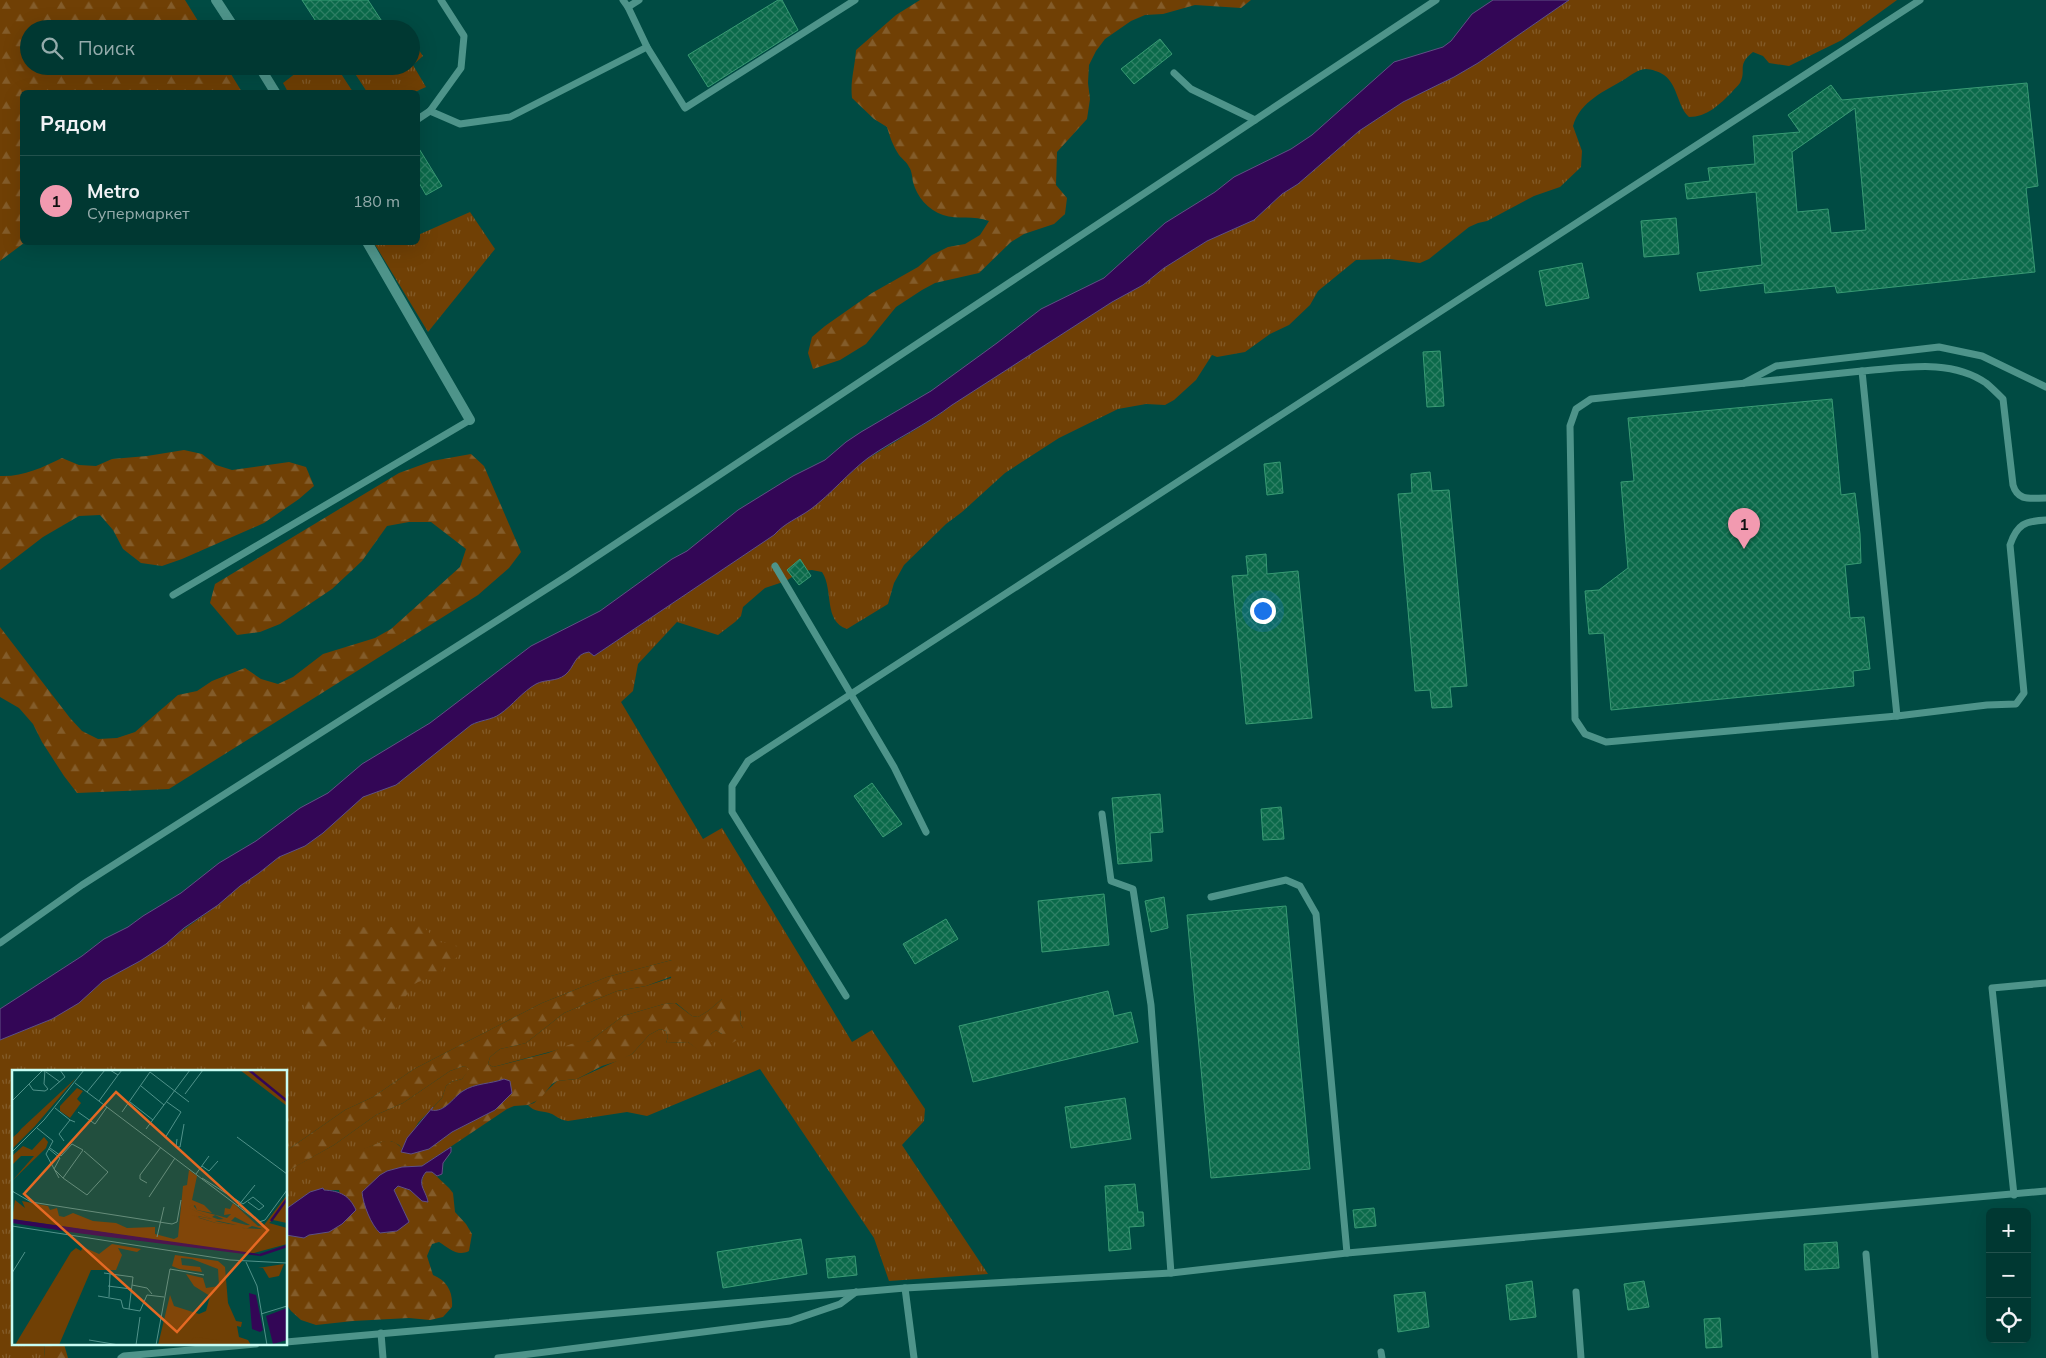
<!DOCTYPE html>
<html lang="ru">
<meta charset="utf-8">
<style>
body{margin:0;font-family:Mulish,sans-serif;background:#0a3f3a;color:#f1f3f6}
.controls{position:absolute;right:15px;bottom:15px;display:grid;overflow:hidden;border-radius:8px;box-shadow:0 5px 20px #0002}
.controls button{width:45px;height:45px;display:grid;place-items:center;padding:0;border:0;border-bottom:1px solid #22524d;background:#003832;color:#f1f3f6;font:25px sans-serif}
.you{position:absolute;left:1262px;top:610px;width:18px;height:18px;margin:-12px;border:4px solid #fff;border-radius:50%;background:#1a73e8;box-shadow:0 0 0 8px #1a73e833}
.badge{display:grid;place-items:center;width:32px;height:32px;border-radius:50%;background:#f29ab0;color:#111;font-size:16px;font-weight:700}
.pin{position:absolute;translate:-50% -41px;filter:drop-shadow(0 1px 2px #0008)}
.pin::after{content:'';position:absolute;top:26px;width:18px;height:15px;background:inherit;clip-path:polygon(0 0,100% 0,50% 100%)}
.list{margin:0;padding:0;list-style:none}
h2{display:flex;justify-content:space-between;align-items:center;height:65px;margin:0;padding:0 20px;font-size:21px}
h2 small{font-size:16px;font-weight:400;color:#95acac}
.list li{display:grid;grid-template-columns:32px 1fr auto;gap:15px;align-items:center;box-sizing:border-box;height:90px;padding:0 20px;border-top:1px solid #22524d}
.list b{display:block;font-size:19px;white-space:nowrap}
.list p{margin:0;font-size:16px;white-space:nowrap;color:#95acac}
.list em{font-size:16px;font-style:normal;color:#95acac}
.icon{flex:none;width:28px;height:28px;fill:none;stroke:currentColor;stroke-width:2;stroke-linecap:round;stroke-linejoin:round}
.map{position:relative;flex:none;width:2046px;height:1358px;overflow:hidden}
.search{position:absolute;background:#003832;box-shadow:0 5px 20px #0002;left:20px;top:20px;width:400px;height:55px;display:flex;align-items:center;gap:12px;box-sizing:border-box;padding:0 18px;border-radius:28px;color:#95acac;font-size:19px}
.panel{position:absolute;background:#003832;box-shadow:0 5px 20px #0002;left:20px;top:90px;width:400px;height:155px;border-radius:8px}
.map>svg:first-child{display:block}
.grass{fill:url(#grass-tufts)}
.forest{fill:url(#forest-firs)}
.water{fill:#330656;stroke:#605085}
.building{fill:url(#building-cross-hatch);stroke:#399b74;fill-rule:evenodd}
.lines{fill:none;stroke-linecap:round;stroke-linejoin:round}
.lane{stroke:#4e948a;stroke-width:7}
.street{stroke:#4e948a;stroke-width:10}
.inset-river{fill:none;stroke:#330656;stroke-width:2.5}
.inset-road{fill:none;stroke:#50928a;stroke-width:1}
.view{fill:#e56923;fill-opacity:0.15;stroke:#e56923;stroke-width:2.5}
.inset-edge{fill:none;stroke:#c8fdf4;stroke-width:2.5}
</style>
<div class="map">
<svg width="2046" height="1358" viewBox="0 0 2046 1358">
<defs>
<pattern id="grass-tufts" width="24" height="20" patternUnits="userSpaceOnUse" patternTransform="scale(1.25)"><rect width="24" height="20" fill="#704005"/><path d="M3 7l-1-3M5 7V3M7 7l1-3M15 17l-1-3M17 17v-4M19 17l1-3" fill="none" stroke="#835c2a"/></pattern>
<pattern id="forest-firs" width="22" height="20" patternUnits="userSpaceOnUse" patternTransform="scale(1.25)"><rect width="22" height="20" fill="#704005"/><path d="M5 1l3.5 6h-7zM16 11l3.5 6h-7z" fill="#835c2a"/></pattern>
<pattern id="building-cross-hatch" width="8" height="8" patternUnits="userSpaceOnUse" patternTransform="scale(1.25)"><rect width="8" height="8" fill="#0b6a4a"/><path d="M0 0l8 8M0 8l8-8" fill="none" stroke="#2d8065"/></pattern>
</defs>
<rect width="100%" height="100%" fill="#004b43"/>
<g class="grass">
<path d="M1569,0H1897L1842,40L1789,66L1769,63L1763,56L1753,52C1736,65 1747,70 1740,83C1738,86 1734,89 1732,92C1719,105 1707,117 1689,117C1677,106 1678,85 1664,75C1660,72 1651,69 1646,69C1639,69 1631,75 1625,79C1605,91 1580,101 1573,126L1582,151L1581,167L1560,187L1534,196L1487,221L1478,223L1469,227L1429,259L1420,263L1390,259L1356,260L1318,291L1310,305L1289,325L1270,334L1245,352L1217,357L1212,355L1196,380L1174,400L1165,405L1146,404L1118,409L1059,438L1005,473L962,512L946,524L904,565L894,583L888,604L847,629C823,621 834,590 822,572L812,570L801,571L786,581L765,588L743,607L741,616L735,622L718,635L677,622L638,664L633,691L621,702L703,839L722,828L852,1042L872,1030L925,1109L924,1121L902,1145L988,1274L889,1281L874,1238L760,1069L647,1116L627,1112L568,1121C561,1120 557,1117 552,1114C542,1110 535,1113 528,1105L534,1103L557,1081L577,1079L632,1054L649,1035L660,1029L666,1031L668,1037L666,1043L688,1042L699,1050L711,1034L716,1030L722,1034L743,1028L740,1023L741,1011L722,999L708,1011L698,1017L692,1016L676,1003L664,1004L623,1016L590,1041L493,1067L488,1064L490,1057L500,1049L526,1043L564,1013L617,991L646,986L671,978L672,960L607,977L542,1003L414,1069L373,1097L345,1110L286,1151V1072H14V1344H45L44,1358H0V1040L52,1019L89,994L103,981L140,961L218,905L240,886L259,873L279,857L305,846L323,833L363,797L396,785L471,725C480,721 493,719 500,714C514,704 524,688 540,682C547,679 554,680 560,678C568,668 576,654 589,652L594,656L774,535L787,522L801,514L867,459L936,417L952,405L1112,302L1143,285L1164,268L1207,241L1254,220L1282,194L1298,184L1359,131L1403,102L1454,77L1478,63Z"/>
<path d="M411,39L423,56L413,65L426,87L415,92H367L350,66H411Z"/>
<path d="M305,66H336L353,92H288L283,83Z"/>
<path d="M470,212L495,249L428,332L374,243L418,242V235Z"/>
<path d="M464,1066L470,1069L462,1079L451,1082L446,1086L442,1098L418,1123L403,1150L399,1145L391,1141L382,1142L359,1151L324,1188L310,1192L286,1209L287,1171L334,1145L376,1115L403,1103L450,1071Z"/>
</g>
<g class="forest">
<path d="M0,0H185L203,29H29V66H226L242,92H22V242L24,243L0,261Z"/>
<path d="M920,0H1251L1241,8L1195,5L1163,14L1145,15L1131,21L1105,39L1096,51L1089,65L1088,83L1090,99L1087,119L1057,152L1056,185L1067,198L1065,214L1054,224L1024,234L1011,242L979,273L935,283L922,290L896,307L866,344L840,360L813,369L808,353L812,337L825,326L872,293L918,267L932,255L948,247L965,244L980,235L989,221C974,215 958,220 943,215C928,210 917,197 913,182C912,177 912,171 909,167C907,162 902,159 899,155C893,146 890,137 887,127L874,119L852,98C850,81 855,67 856,50L896,15Z"/>
<path d="M184,450L202,454L216,465L232,470L289,462L306,467L314,486L299,499L264,523L182,559L162,566L141,563L123,549L113,530L100,515L79,516L43,537L0,570V476C23,477 41,468 62,458L79,465L96,466L112,459L147,456Z"/>
<path d="M471,454L484,466L521,552L509,568L478,595L169,789L77,793L64,776L42,742L33,724L19,708L0,697V627L70,718L82,731L98,739L117,738L135,732L178,695L197,691L212,681L245,668L261,679L278,684L293,677L323,654L375,638L391,629L460,567L466,549L431,522H409L387,526L362,561L332,589L280,624L260,632L237,635L210,603L215,584L399,473L432,461Z"/>
<path d="M422,925L438,942L455,944L459,949V956L446,964L439,975L418,982L412,986L402,1003L376,1025L370,1029L355,1031L340,1045L327,1051L313,1054L305,1051V1004L312,995L337,976L340,969L342,962L336,950L334,937L348,926L377,928Z"/>
<path d="M672,960L677,963L680,968L678,974L646,986L617,991L564,1013L526,1043L500,1049L490,1057L488,1064L493,1067L548,1053L571,1044L590,1041L623,1016L664,1004L675,1003L692,1016L698,1017L708,1011L722,999L727,996L733,997L741,1005L740,1023L743,1028L744,1036L732,1043L725,1041L722,1034L716,1030L711,1034L709,1039L713,1043L714,1049L709,1053L704,1055L688,1042L666,1043L668,1037L666,1031L660,1029L649,1035L632,1054L621,1060L602,1066L577,1079L557,1081L552,1084L540,1099L528,1105L514,1106L507,1109L422,1166L402,1167L387,1171L363,1199L375,1228L381,1233L392,1232L409,1222L394,1190L399,1185L415,1193L422,1201C423,1190 419,1181 426,1171L432,1172L449,1188L453,1193L455,1212L466,1224L472,1234L469,1251C457,1257 449,1248 439,1242L432,1244L427,1256L433,1275C447,1281 453,1291 452,1307L443,1317L430,1320L409,1318L353,1321L316,1325L301,1320L291,1311L286,1304V1235L304,1238L309,1235L329,1232L346,1220L339,1190H324L321,1182C331,1161 350,1153 371,1146C377,1144 384,1140 390,1141C396,1142 400,1146 403,1150L401,1152L429,1149L452,1132L495,1110L512,1093L504,1079C491,1084 475,1083 463,1091C452,1099 445,1112 430,1111L442,1098L446,1086L451,1082L462,1079L469,1069L464,1066L450,1071L403,1103L376,1115L334,1145L286,1172V1151L345,1110L373,1097L414,1069L542,1003L607,977Z"/>
<path d="M45,1344H64L68,1358H44Z"/>
</g>
<g class="water">
<path d="M1493,0H1569L1478,63L1454,77L1403,102L1359,131L1298,184L1282,194L1254,220L1207,241L1164,268L1143,285L1112,302L952,405C926,425 895,439 868,458C848,473 831,494 811,509C797,519 786,522 774,535L594,656L589,652C574,654 575,667 565,675C556,682 545,679 536,684C522,692 513,705 500,714C492,720 480,720 471,725L396,785L363,797L323,833L305,846L279,857L259,873L240,886L218,905L184,928L166,944L140,961L103,981L79,1003L52,1019L0,1040V1009L82,956L104,939L128,927L143,916L181,893L219,863L256,841L300,808L328,793L362,764L430,723L531,646L600,611L672,559L687,551L738,510L793,476L825,460L846,442L861,432L931,391L997,343L1041,309L1104,278L1165,223L1215,192L1234,177L1291,149L1312,135L1394,62L1443,47L1451,41L1472,14Z"/>
<path d="M504,1079L510,1081L512,1093L495,1110L452,1132L429,1149L411,1154L401,1152L407,1138L433,1107L431,1110C445,1113 452,1098 463,1091C475,1083 491,1084 504,1079Z"/>
<path d="M451,1147V1152L443,1163L442,1174L437,1176L432,1172H426C416,1184 426,1190 428,1202L422,1201L410,1190L398,1186L394,1190L409,1222L397,1231L380,1233C371,1225 363,1204 362,1192L380,1175L387,1171L402,1167L422,1166Z"/>
<path d="M323,1188L324,1190C340,1191 349,1195 356,1210L342,1224L329,1232L309,1235L304,1238L286,1235V1209L310,1192Z"/>
</g>
<g class="building">
<path d="M302,0H368L387,29H321Z"/>
<path d="M778,0H782L798,30L708,87L688,55Z"/>
<path d="M1160,39L1172,54L1134,84L1121,69Z"/>
<path d="M2027,83L2038,186L2026,188L2035,272L1837,293L1835,286L1765,293L1764,283L1700,291L1697,273L1762,265L1756,192L1687,199L1685,184L1710,181L1708,168L1755,164L1753,136L1800,132L1788,115L1831,85L1842,100ZM1855,108L1866,230L1831,233L1828,209L1797,212L1792,152Z"/>
<path d="M418,147L442,186L426,195L418,181Z"/>
<path d="M1676,218L1679,254L1644,257L1641,221Z"/>
<path d="M1582,263L1589,298L1546,306L1539,271Z"/>
<path d="M1440,351L1444,406L1427,407L1423,352Z"/>
<path d="M1832,399L1841,495L1855,493L1860,534L1861,563L1845,565L1850,618L1864,617L1870,669L1853,671L1854,686L1611,710L1604,633L1589,634L1585,591L1599,590L1628,568L1621,482L1634,481L1628,418Z"/>
<path d="M1280,462L1283,493L1267,495L1264,464Z"/>
<path d="M1430,472L1432,491L1449,490L1467,686L1450,687L1452,707L1432,708L1430,690L1415,691L1398,494L1412,493L1411,474Z"/>
<path d="M1266,554L1267,574L1298,571L1312,718L1246,724L1232,576L1248,575L1246,556Z"/>
<path d="M800,559L811,576L799,585L787,570Z"/>
<path d="M872,783L902,824L883,837L854,796Z"/>
<path d="M1160,794L1163,832L1150,833L1152,861L1118,864L1112,798Z"/>
<path d="M1281,807L1284,839L1263,840L1261,809Z"/>
<path d="M1104,894L1109,945L1042,952L1038,901Z"/>
<path d="M1164,897L1168,928L1151,932L1145,901Z"/>
<path d="M1286,906L1310,1169L1211,1178L1187,915Z"/>
<path d="M946,919L958,939L915,964L903,944Z"/>
<path d="M1108,991L1114,1016L1131,1012L1138,1042L973,1082L959,1026Z"/>
<path d="M1125,1098L1131,1139L1071,1148L1065,1107Z"/>
<path d="M1135,1184L1138,1212H1143L1144,1226L1129,1227L1131,1249L1109,1251L1105,1186Z"/>
<path d="M1374,1208L1376,1226L1355,1228L1353,1210Z"/>
<path d="M801,1239L807,1274L723,1288L717,1252Z"/>
<path d="M1837,1242L1839,1268L1805,1270L1804,1244Z"/>
<path d="M855,1256L857,1275L828,1278L826,1259Z"/>
<path d="M1532,1281L1536,1317L1510,1320L1506,1285Z"/>
<path d="M1644,1281L1649,1307L1628,1310L1624,1284Z"/>
<path d="M1425,1292L1429,1327L1398,1332L1394,1295Z"/>
<path d="M1720,1318L1722,1347L1706,1348L1704,1319Z"/>
</g>
<g class="lines">
<g class="lane">
<path d="M623,0L628,7L647,47L685,108L855,0"/>
<path d="M628,7L639,0"/>
<path d="M1174,73L1191,89L1255,120"/>
<path d="M430,111L460,124L510,117L647,47"/>
<path d="M418,119L430,111L461,68L464,36L441,0"/>
<path d="M1862,371L1591,399L1576,409L1570,426L1575,719L1585,734L1606,742L1897,716"/>
<path d="M1744,383L1776,366L1939,347L1982,356L2046,387"/>
<path d="M2046,498C2031,498 2018,502 2013,485L2003,399C1998,394 1992,388 1986,383C1950,358 1903,368 1862,371L1897,716L1987,705L2016,704L2024,693L2010,545C2017,524 2025,521 2046,520"/>
<path d="M775,566L894,767L926,832"/>
<path d="M173,595L470,420"/>
<path d="M1102,814L1111,881L1133,889L1151,1005L1171,1273"/>
<path d="M1211,897L1286,880L1300,886L1316,914L1347,1253"/>
<path d="M0,943L82,885L567,576L1436,0"/>
<path d="M846,996L732,812V786L748,761L1920,0"/>
<path d="M2014,1195L1992,988L2046,983"/>
<path d="M1866,1254L1875,1358"/>
<path d="M905,1288L914,1358"/>
<path d="M1576,1292L1581,1358"/>
<path d="M381,1333L383,1358"/>
<path d="M286,1342L905,1288L1171,1273L1347,1253L2046,1191"/>
<path d="M1381,1352L1382,1358"/>
<path d="M121,1358L124,1356L256,1344"/>
<path d="M498,1358L790,1321L840,1304L856,1292"/>
</g>
<g class="street">
<path d="M216,0L235,29"/>
<path d="M259,66L275,92"/>
<path d="M367,242L470,420"/>
</g>
</g>
<g transform="translate(12 1070)">
<rect width="275" height="275" fill="#004b43"/>
<path d="M228,0H275V36ZM64,8L23,56L0,79V72L9,59ZM65,18L71,21L65,29L69,33L58,48L48,41V36ZM177,100L185,106L180,130L192,135L200,143L185,140L183,135L178,138L200,149L186,146L187,148L204,153L225,155L202,150L212,149L238,156L230,158L249,159L275,125V153L261,150L257,153L275,158V174L238,184L0,149L3,130L13,138L10,131L36,136L38,140L45,138L47,146L52,147L61,143L81,151L104,153L115,158L143,157V164L162,169L166,167L171,116L175,115Z" fill="#704005"/>
<path d="M15,55L18,56L17,61L0,77V68ZM32,67L36,72L34,78L0,111L22,86H9L0,95V86L11,76L20,80ZM221,133L246,156L255,155L251,159L240,156L234,159L228,156L238,155L223,147L218,152L203,145L200,147L208,150L203,151L226,156L204,153L179,145L200,149L177,138L180,134L185,140L215,148L219,144L212,145L213,138L218,139ZM100,174L129,179L125,182L106,178L110,185L104,200H79L47,275H3L59,182L64,178L69,181L71,177L87,184ZM163,185L206,191L213,197L216,233L224,251L230,252L229,257L225,256L227,267L236,270L239,275H146L158,225L162,236L187,244L194,241L198,226L182,216L174,204L191,208L194,218L207,216L206,199L180,189L169,188L170,195L188,197L190,202L167,199L160,196Z" fill="#704005"/>
<path d="M272,194L267,206L257,208L251,198H246ZM183,267L212,271L216,275H173Z" fill="#704005"/>
<path d="M0,149L247,184L249,186L65,163L0,153ZM237,223L244,225L251,260L248,262L240,259ZM275,238V270L261,274L254,246Z" fill="#330656"/>
<path class="inset-river" d="M237,0L275,31M259,151L275,129M248,185L275,176"/>
<path class="inset-road" d="M98,0L106,5L110,0M34,2L48,12M63,13L247,152L253,150L275,120M17,14L21,20L33,21L36,19L32,14L33,0M129,16L152,35M38,20L53,7L48,0M75,22L93,0M173,24L191,0M0,31L31,0M87,31L106,5M118,32L141,50M43,38L58,50M66,42L83,54L95,37M110,42L138,2L177,32M25,58L41,71L34,84L47,108M134,59L178,0M225,67L275,104M153,68L169,42L155,32M165,69L164,77H168L172,54M52,71L47,64L58,50L63,52M37,79L48,88L42,99L51,108L71,80L60,74L49,86L38,78M0,82L32,50L72,0M190,96L197,101L206,91M184,104L197,86M51,108L75,125L96,102L72,81M190,108L231,134L241,127L252,136L247,140L236,132M135,113L128,109V105L149,77M0,121L19,132L160,154L165,152L169,130M137,127L163,88M226,136L243,115M0,156L218,190L275,193M145,167L152,137M234,192L245,216L255,275M0,203L13,182M92,203L121,207L117,239M120,215L135,218L140,224M96,216L119,219M86,226L109,230L111,238L128,241L135,225L152,227M97,227L98,204M249,244L275,236M77,270L107,275M124,275L128,247M144,275L158,199L192,205"/>
<path class="view" d="M104,22L256,160L165,262L12,124Z"/>
<rect width="275" height="275" class="inset-edge"/>
</g>
</svg>
<div class="controls">
<button>+</button>
<button>−</button>
<button><svg class="icon" aria-label="locate" viewBox="0 0 24 24"><circle cx="12" cy="12" r="6"/><path d="M12 2v4M12 18v4M2 12h4M18 12h4"/></svg></button>
</div>
<div class="you"></div>
<div class="pin badge" style="left:1744px;top:549px">1</div>
<div class="search"><svg class="icon" aria-label="search" viewBox="0 0 24 24"><circle cx="10" cy="10" r="6"/><path d="M15 15l6 6"/></svg>Поиск</div>
<section class="panel">
<h2>Рядом<small></small></h2>
<ul class="list">
<li><span class="badge">1</span><div><b>Metro</b><p>Супермаркет</p></div><em>180 m</em></li>
</ul>
</section>
</div>
